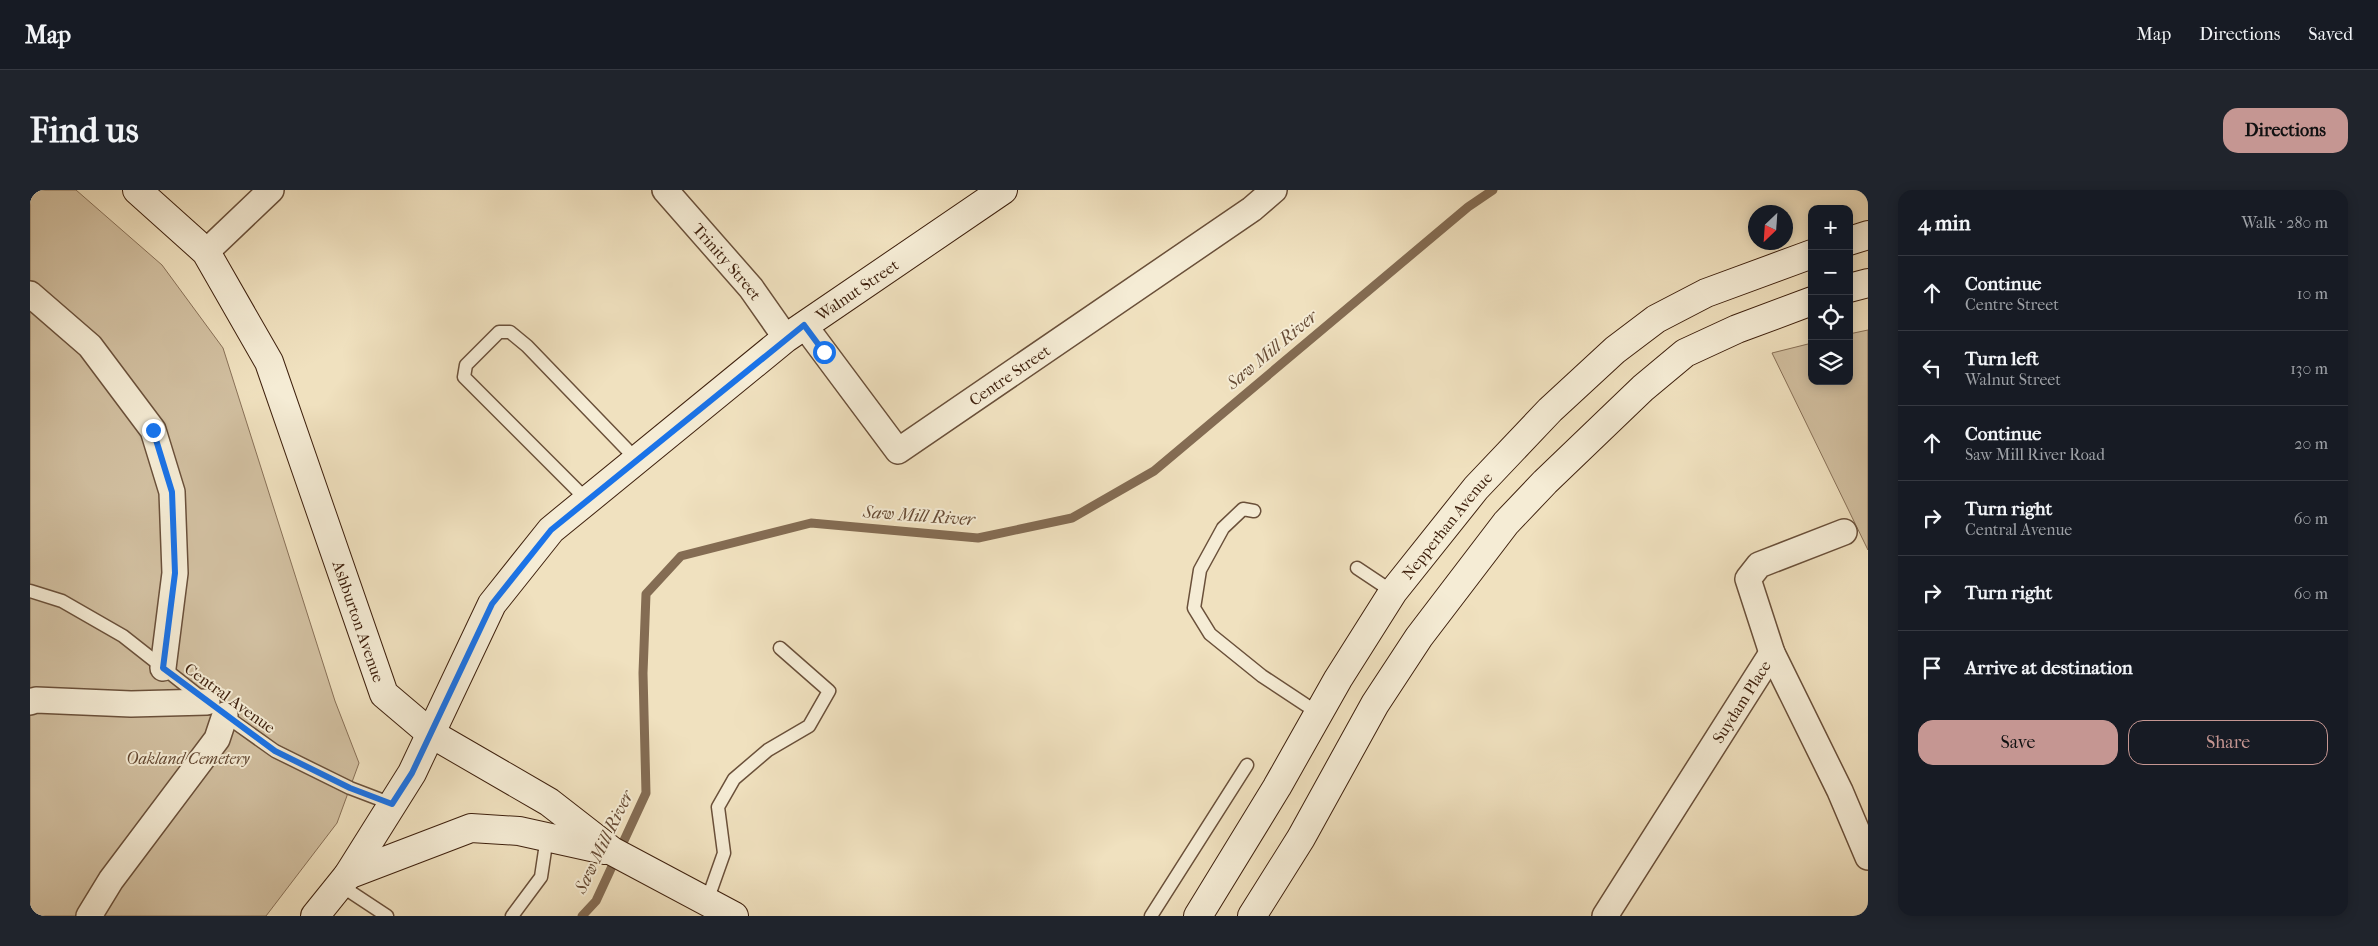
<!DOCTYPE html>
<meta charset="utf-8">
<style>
body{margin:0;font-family:"IM FELL French Canon",serif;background:#20242c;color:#f1f3f6}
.controls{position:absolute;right:15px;top:15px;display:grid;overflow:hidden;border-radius:10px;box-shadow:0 2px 12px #0003}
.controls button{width:45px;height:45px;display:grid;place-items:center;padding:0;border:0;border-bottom:1px solid #363941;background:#171b24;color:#f1f3f6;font:25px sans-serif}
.compass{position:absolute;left:1718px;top:15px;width:45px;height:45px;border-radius:50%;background:#171b24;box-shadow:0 2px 12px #0003;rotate:205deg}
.stop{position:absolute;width:15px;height:15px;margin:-11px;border:4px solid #1a73e8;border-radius:50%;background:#fff}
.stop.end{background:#1a73e8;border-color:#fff;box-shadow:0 1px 5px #0008}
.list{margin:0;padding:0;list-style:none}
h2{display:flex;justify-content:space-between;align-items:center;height:65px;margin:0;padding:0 20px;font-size:21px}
h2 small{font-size:16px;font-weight:400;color:#9ea1a6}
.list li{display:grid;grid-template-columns:32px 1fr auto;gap:15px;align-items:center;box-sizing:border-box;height:75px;padding:0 20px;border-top:1px solid #363941}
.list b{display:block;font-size:19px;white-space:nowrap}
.list p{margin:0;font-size:16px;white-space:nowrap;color:#9ea1a6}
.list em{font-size:16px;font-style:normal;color:#9ea1a6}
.actions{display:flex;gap:10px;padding:15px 20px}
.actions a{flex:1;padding:11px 0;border:1px solid #c59692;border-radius:15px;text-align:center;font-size:18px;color:#c59692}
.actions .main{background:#c59692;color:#111}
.icon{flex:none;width:28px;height:28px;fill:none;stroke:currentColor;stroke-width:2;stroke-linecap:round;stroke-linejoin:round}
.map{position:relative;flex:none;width:1838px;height:726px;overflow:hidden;border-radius:15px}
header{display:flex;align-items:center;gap:30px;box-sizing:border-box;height:70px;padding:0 25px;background:#171b24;border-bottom:1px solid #363941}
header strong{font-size:24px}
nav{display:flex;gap:28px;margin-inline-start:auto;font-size:18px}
.intro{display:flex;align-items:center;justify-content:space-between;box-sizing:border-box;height:120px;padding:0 30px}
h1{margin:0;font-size:35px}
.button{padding:12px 22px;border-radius:15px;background:#c59692;color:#111;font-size:18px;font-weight:700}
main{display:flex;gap:30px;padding:0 30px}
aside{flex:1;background:#171b24;border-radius:15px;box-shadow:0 2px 12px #0003}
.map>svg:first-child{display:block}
.green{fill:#d2c0a1;stroke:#887057}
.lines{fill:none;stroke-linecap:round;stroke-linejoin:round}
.stream{stroke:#846c53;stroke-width:9}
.lane-casing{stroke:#6a503a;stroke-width:15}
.street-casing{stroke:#6a503a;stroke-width:28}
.secondary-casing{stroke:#3e200d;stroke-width:30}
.lane{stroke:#f5ecd5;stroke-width:12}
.street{stroke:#f5ecd5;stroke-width:25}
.secondary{stroke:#f5ecd5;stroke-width:28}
.route{stroke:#1a73e8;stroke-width:6}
.labels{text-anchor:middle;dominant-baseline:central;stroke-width:4;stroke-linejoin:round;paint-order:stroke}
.street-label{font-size:16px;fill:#3e200d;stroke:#f5ecd5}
.park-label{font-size:16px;font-style:italic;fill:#634832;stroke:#f5ecd5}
.water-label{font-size:18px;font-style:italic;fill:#674c36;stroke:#f5ecd5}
</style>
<header>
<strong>Map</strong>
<nav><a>Map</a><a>Directions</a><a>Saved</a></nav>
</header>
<div class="intro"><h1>Find us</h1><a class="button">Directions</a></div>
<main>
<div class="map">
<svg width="1838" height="726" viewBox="0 0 1838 726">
<rect width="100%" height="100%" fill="#f0e1bf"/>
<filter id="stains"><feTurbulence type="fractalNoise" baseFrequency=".004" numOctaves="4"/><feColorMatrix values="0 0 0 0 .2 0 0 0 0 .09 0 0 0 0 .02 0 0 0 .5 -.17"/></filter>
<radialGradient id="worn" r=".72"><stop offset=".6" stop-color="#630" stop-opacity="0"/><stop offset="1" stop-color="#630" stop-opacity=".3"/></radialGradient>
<g class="green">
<path d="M0,0H46L132,75L193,158L305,511L329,573L307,633L236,726H0Z"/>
<path d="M1838,140V360L1742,163L1782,153V191H1819V144Z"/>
</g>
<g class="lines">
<path class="stream" d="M552,726L566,711L616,603L613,483L616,404L651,366L781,333L948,348L1042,328L1124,281L1438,17L1463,0"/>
<defs>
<g id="lane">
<path d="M557,310L434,187L436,175L469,142H480L497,156L607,270"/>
<path d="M1224,321L1213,319L1193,338L1170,380L1164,418L1180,444L1232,486L1288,523"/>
<path d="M1327,378L1363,402"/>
<path d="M0,401L32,411L93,446L173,509"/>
<path d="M193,524L245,561L320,598L362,614"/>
<path d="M310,695L357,726"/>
<path d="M677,711L694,663L688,617L704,589L738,560L779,536L799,501L750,458"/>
<path d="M482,726L511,687L517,647"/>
<path d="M1121,726L1217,575"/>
</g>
<g id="street">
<path id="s1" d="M635,0L721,98L756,148"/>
<path d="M176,62L241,0"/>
<path d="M0,104L60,156L123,240L142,302L145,383L133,478"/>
<path id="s2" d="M774,135L868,261L1222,19L1244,0"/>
<path d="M1814,342L1729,375L1718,389L1742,463L1810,601L1838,667"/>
<path d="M0,512L6,510L101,514L177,512"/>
<path d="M59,726L81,690L187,549L195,525"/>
<path id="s3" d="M1575,726L1742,463"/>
</g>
<g id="secondary">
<path id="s4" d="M107,0L176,62L239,172L354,504L400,543L519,612L582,661L704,726"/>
<path d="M1819,51L1838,45"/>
<path d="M1819,98L1838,93"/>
<path d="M318,685L441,638L489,641L575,660"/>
<path id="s5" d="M285,726L318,685L382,583L462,414L521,340L756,148L973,0"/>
<path id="s6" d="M1168,726L1247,597L1308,489L1363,402L1446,298L1520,220L1585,160L1626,129L1676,103L1782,64"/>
<path d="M1222,726L1271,648L1345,514L1389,447L1476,333L1515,292L1613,198L1655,163L1707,139L1782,111"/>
</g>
</defs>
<use href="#lane" class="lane-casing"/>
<use href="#street" class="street-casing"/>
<use href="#secondary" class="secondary-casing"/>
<use href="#lane" class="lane"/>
<use href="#street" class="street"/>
<use href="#secondary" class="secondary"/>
</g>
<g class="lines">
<path class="route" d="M123,240L142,302L145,383L133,478L245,561L320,598L362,614L382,583L462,414L521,340L774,135L794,162"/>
</g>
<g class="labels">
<g class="street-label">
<text stroke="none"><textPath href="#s1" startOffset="95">Trinity Street</textPath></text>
<text stroke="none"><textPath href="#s5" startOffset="844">Walnut Street</textPath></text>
<text stroke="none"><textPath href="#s2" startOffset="292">Centre Street</textPath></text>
<text stroke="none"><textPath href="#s6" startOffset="464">Nepperhan Avenue</textPath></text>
<text stroke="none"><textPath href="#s4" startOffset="494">Ashburton Avenue</textPath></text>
<text transform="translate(200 508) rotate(36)">Central Avenue</text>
<text stroke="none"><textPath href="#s3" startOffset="254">Suydam Place</textPath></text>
</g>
<g class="park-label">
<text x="158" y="568">Oakland Cemetery</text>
</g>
<g class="water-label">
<text transform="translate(1242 160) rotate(-40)">Saw Mill River</text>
<text transform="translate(889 326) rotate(4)">Saw Mill River</text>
<text transform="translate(574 652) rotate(-64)">Saw Mill River</text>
</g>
</g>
<rect width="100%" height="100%" filter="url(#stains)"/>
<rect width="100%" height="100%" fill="url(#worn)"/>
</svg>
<div class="controls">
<button>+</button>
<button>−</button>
<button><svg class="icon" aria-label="locate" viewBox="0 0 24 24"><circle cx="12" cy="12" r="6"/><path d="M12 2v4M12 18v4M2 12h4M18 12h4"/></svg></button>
<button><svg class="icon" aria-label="layers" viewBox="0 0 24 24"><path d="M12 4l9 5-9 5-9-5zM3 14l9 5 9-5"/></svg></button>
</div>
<svg class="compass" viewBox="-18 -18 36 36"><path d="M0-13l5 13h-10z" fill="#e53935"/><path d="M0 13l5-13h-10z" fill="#9ea1a6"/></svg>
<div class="stop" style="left:794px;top:162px"></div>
<div class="stop end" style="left:123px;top:240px"></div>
</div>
<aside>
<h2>4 min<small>Walk · 280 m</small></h2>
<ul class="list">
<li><svg class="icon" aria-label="ahead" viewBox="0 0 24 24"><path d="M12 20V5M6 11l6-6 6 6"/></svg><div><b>Continue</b><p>Centre Street</p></div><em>10 m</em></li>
<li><svg class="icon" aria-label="left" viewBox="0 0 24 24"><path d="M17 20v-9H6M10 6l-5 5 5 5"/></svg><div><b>Turn left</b><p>Walnut Street</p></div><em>130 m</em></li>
<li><svg class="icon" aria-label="ahead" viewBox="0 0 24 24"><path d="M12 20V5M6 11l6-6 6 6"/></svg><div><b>Continue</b><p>Saw Mill River Road</p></div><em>20 m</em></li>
<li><svg class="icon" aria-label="right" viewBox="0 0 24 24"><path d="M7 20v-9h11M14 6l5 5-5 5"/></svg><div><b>Turn right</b><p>Central Avenue</p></div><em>60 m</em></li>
<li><svg class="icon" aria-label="right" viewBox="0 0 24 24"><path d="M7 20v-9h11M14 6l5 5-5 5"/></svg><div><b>Turn right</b></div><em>60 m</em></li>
<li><svg class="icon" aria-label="arrive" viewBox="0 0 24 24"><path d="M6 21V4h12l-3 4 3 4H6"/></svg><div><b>Arrive at destination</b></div></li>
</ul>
<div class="actions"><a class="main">Save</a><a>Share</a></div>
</aside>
</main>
